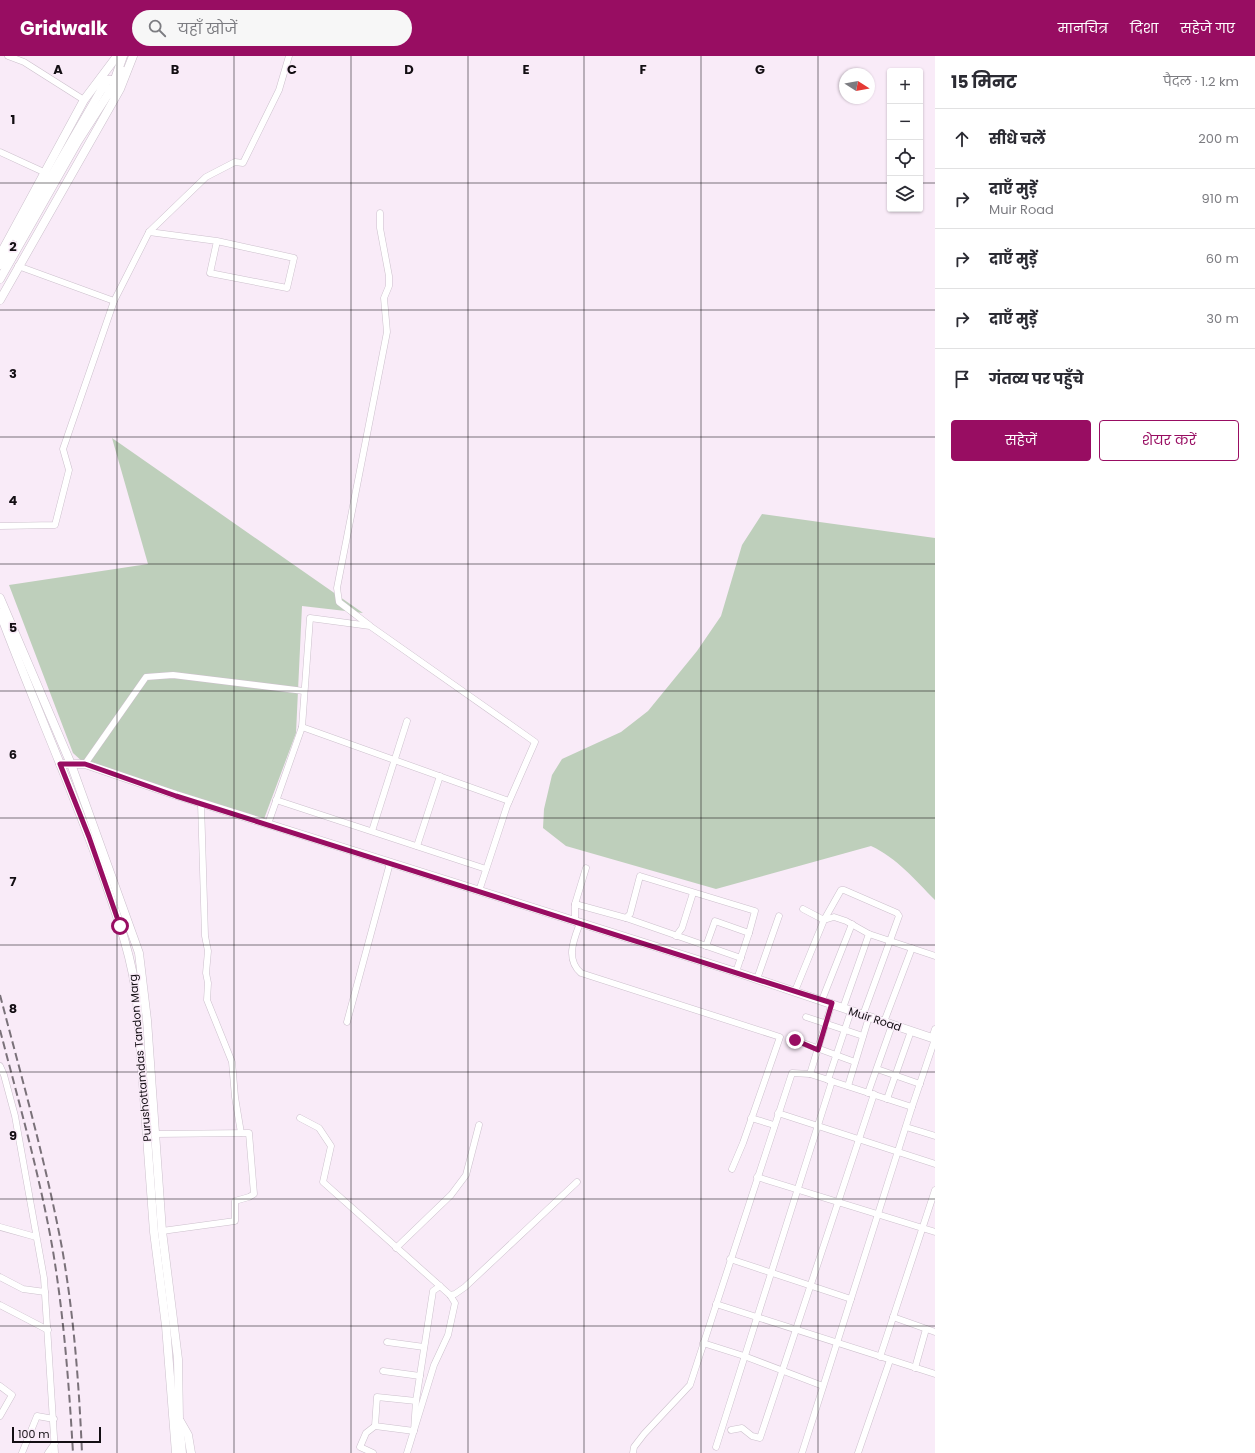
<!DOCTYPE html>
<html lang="hi">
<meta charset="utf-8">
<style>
body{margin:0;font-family:Poppins,"Noto Sans Devanagari",sans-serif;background:#f7f7f7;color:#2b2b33}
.controls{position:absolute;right:12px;top:12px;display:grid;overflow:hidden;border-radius:4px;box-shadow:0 1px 3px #0004}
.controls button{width:36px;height:36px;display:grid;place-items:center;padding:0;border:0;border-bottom:1px solid #e1e1e2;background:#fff;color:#2b2b33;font:20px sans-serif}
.compass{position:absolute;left:839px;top:12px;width:36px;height:36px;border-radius:50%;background:#fff;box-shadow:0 1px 3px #0004;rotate:101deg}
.scale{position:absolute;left:12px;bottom:10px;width:89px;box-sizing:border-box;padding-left:4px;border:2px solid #130e13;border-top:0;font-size:11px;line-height:14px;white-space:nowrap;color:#130e13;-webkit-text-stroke:3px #f9ebf8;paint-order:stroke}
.stop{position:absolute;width:12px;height:12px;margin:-9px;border:3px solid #980d62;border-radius:50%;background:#fff}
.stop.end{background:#980d62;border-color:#fff;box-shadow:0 1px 4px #0008}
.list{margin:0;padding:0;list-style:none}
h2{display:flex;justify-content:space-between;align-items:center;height:52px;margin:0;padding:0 16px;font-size:17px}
h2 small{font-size:13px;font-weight:400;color:#7c7c81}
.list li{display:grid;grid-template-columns:26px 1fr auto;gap:12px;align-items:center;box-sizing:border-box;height:60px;padding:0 16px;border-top:1px solid #e1e1e2}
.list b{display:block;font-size:15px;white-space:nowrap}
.list p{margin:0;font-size:13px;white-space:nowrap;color:#7c7c81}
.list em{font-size:13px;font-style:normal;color:#7c7c81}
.actions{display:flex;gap:8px;padding:12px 16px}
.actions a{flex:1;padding:9px 0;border:1px solid #980d62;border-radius:4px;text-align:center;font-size:14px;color:#980d62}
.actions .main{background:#980d62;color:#fff}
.icon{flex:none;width:22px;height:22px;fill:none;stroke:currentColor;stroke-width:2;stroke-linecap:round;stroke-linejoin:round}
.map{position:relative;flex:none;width:935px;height:1397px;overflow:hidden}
header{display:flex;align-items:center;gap:24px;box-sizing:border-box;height:56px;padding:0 20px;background:#980d62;color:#fff}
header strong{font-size:19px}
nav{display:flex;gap:22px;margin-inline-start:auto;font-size:14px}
.search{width:280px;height:36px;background:#f7f7f7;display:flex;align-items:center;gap:10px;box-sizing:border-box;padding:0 14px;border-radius:22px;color:#7c7c81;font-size:15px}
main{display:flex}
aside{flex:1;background:#fff}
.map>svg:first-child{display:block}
.green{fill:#becfbb}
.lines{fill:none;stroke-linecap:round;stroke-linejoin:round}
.minor-casing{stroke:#ccc0cc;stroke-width:7}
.major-casing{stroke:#ccc0cc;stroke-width:9}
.minor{stroke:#fff;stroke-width:6}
.major{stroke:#fff;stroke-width:8}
.rail{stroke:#7a7179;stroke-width:2;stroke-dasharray:8 4;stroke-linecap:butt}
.route{stroke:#980d62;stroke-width:5}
.grid{fill:none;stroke:#130e13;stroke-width:1;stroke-opacity:0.55}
.labels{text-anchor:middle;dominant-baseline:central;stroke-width:3;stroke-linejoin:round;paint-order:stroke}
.street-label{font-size:11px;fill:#130e13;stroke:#f9ebf8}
.grid-label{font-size:13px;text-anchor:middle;font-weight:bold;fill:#130e13;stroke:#f9ebf8;stroke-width:3;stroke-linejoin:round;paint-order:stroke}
</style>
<header>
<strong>Gridwalk</strong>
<div class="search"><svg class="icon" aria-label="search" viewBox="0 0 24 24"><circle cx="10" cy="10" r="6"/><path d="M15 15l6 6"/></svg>यहाँ खोजें</div>
<nav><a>मानचित्र</a><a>दिशा</a><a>सहेजे गए</a></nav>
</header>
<main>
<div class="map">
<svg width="935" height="1397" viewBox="0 0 935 1397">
<rect width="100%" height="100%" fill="#f9ebf8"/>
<g class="green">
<path d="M112,382L363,557L302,550L296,677L264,763L85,708L73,697L9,529L148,508Z"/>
<path d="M762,458L935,482V844C915,824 897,802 871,790L716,833L566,790L543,772L544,753L552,719L562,703L621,676L648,655L697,595L721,560L742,489Z"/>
</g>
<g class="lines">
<defs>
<g id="minor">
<path d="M8,0L24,6L84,44"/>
<path d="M0,96L48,118"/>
<path d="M149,176L217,185L294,202L287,232L210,217L217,185"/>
<path d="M18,210L114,245"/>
<path d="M0,470L55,469L69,414L63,393L114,245L149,176L206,121L235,106L243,107L279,34L289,0"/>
<path d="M369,569L339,546L337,532L387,276L384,242L389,230V220L380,172V157"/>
<path d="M302,671L509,745"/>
<path d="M85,708L146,621L173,619L304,635"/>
<path d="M276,744L486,813"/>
<path d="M201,747L205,880L208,895L206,917L208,927L207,944L232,1006L235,1041L241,1077"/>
<path d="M268,768L302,671L310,562L370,570L535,686L507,750L479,835"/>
<path d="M372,775L407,665"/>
<path d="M417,790L440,720"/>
<path d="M575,848L626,862L741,902"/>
<path d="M803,853L824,864L841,834H844L897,857L899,860L863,959"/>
<path d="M626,862L630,858L640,820L755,855L749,877L736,916"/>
<path d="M575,866V848L586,812"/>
<path d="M580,867C574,883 565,903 581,917L780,981L743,1087L732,1113"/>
<path d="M676,880L682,872L693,837"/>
<path d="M706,890L715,865L749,877"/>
<path d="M757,923L779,860"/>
<path d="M795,935L824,864L834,861L846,865L869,878L935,900"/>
<path d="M822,944L852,868"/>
<path d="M832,947L810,1018L912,1051L935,983"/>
<path d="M843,952L869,878"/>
<path d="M806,961L863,980"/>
<path d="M347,966L390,807"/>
<path d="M884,966L912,892"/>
<path d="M932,982L935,973"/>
<path d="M795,984L855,1006"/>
<path d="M0,1010L4,1019L15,1060L44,1222L55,1397"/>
<path d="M877,1013L920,1028"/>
<path d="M828,1024L851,955"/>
<path d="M848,1030L869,961"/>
<path d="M868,1037L892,969"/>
<path d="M887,1043L911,975"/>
<path d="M778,1057L935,1108"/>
<path d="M300,1062L319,1072L331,1090L323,1126L450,1239L455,1247L448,1279L434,1309L407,1397"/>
<path d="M751,1062L774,1069"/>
<path d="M906,1071L935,1080"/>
<path d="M155,1078L249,1077L254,1138L249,1141L235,1145V1165L162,1175"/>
<path d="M757,1121L935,1176"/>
<path d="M0,1171L36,1181"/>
<path d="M396,1192L451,1139L466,1119L479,1069"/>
<path d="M730,1203L851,1243"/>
<path d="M0,1221L23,1233L45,1236"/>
<path d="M450,1239L455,1238L465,1231L577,1126"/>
<path d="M716,1248L935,1318"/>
<path d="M0,1249L48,1274"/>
<path d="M893,1261L935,1276"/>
<path d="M387,1286L424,1291"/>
<path d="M703,1287L744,1300L823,1330"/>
<path d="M880,1301L935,1134"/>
<path d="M915,1312L926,1273"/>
<path d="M383,1315L420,1320"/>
<path d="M0,1330L12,1339L0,1360"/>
<path d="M416,1345L377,1341L375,1370L414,1375L416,1345L433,1235L440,1230"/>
<path d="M731,1374L742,1372L752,1380L760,1382L874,1038"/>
<path d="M716,1391L832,1025"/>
<path d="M22,1397L37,1360L54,1363"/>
<path d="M48,1397L55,1387"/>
<path d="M373,1397L360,1391L366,1377L375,1370"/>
<path d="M633,1397L634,1391L644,1378L690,1329L792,1017L810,1018"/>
<path d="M802,1397L912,1051"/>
<path d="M858,1397L890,1304"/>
</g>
<g id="major">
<path d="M116,20L123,0"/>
<path d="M96,29L103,24H115V28"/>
<path d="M16,181L100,36L103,32L107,31L110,34V38"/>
<path d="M0,199L84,44L117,0"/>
<path d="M0,209L9,194"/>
<path d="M0,223L78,85L123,15"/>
<path d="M0,244L111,49L120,33L133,0"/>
<path d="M0,542L71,708L139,897L147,964L162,1175L178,1303L179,1364L182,1397"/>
<path d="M0,557C32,643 70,727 101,814C116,857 132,899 137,945L154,1176L166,1270L176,1397"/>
<path d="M60,708H85L176,739L736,916L935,983"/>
<path d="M180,1365L188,1379L191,1397"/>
</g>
</defs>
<use href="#minor" class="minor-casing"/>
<use href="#major" class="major-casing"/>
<use href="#minor" class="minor"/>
<use href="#major" class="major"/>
<g class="rail">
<path d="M0,939C22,1023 46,1107 62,1192C74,1260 79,1329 82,1397"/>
<path d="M0,974C19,1047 40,1120 53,1195C64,1262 69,1329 73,1397"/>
</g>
</g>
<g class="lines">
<path class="route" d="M120,870L89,781L60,708H85L176,740L832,947L818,994L795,984"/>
</g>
<path class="grid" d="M117,0V1397M234,0V1397M351,0V1397M468,0V1397M584,0V1397M701,0V1397M818,0V1397M0,127H890M920,127H935M0,254H935M0,381H935M0,508H935M0,635H935M0,762H935M0,889H935M0,1016H935M0,1143H935M0,1270H935"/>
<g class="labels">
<g class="street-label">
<text transform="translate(875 963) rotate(18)">Muir Road</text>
<text transform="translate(140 1002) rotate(-95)">Purushottamdas Tandon Marg</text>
</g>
</g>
<g class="grid-label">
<text x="58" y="18">A</text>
<text x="175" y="18">B</text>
<text x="292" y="18">C</text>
<text x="409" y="18">D</text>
<text x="526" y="18">E</text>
<text x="643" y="18">F</text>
<text x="760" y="18">G</text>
<text x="13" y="68">1</text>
<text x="13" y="195">2</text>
<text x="13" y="322">3</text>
<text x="13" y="449">4</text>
<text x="13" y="576">5</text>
<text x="13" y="703">6</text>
<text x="13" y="830">7</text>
<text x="13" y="957">8</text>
<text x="13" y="1084">9</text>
</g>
</svg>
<div class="controls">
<button>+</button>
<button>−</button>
<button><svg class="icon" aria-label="locate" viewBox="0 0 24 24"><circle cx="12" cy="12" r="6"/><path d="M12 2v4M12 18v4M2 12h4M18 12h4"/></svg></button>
<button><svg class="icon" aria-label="layers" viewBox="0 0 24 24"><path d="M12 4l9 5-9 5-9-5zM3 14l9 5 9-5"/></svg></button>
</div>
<svg class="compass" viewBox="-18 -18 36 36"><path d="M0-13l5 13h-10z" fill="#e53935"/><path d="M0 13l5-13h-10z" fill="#7c7c81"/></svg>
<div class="scale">100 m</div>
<div class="stop" style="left:120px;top:870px"></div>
<div class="stop end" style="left:795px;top:984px"></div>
</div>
<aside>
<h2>15 मिनट<small>पैदल · 1.2 km</small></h2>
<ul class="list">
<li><svg class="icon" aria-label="ahead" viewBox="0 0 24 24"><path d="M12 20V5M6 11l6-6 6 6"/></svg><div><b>सीधे चलें</b></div><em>200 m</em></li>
<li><svg class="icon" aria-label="right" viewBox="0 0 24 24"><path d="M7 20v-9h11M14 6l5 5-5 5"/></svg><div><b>दाएँ मुड़ें</b><p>Muir Road</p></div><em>910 m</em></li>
<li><svg class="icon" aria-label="right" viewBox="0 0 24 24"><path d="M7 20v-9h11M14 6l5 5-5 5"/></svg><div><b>दाएँ मुड़ें</b></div><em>60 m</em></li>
<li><svg class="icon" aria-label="right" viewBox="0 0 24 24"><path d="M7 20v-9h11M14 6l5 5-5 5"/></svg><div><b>दाएँ मुड़ें</b></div><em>30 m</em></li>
<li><svg class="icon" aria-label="arrive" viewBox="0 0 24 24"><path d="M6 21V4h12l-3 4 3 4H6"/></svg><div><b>गंतव्य पर पहुँचे</b></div></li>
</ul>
<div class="actions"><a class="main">सहेजें</a><a>शेयर करें</a></div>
</aside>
</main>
